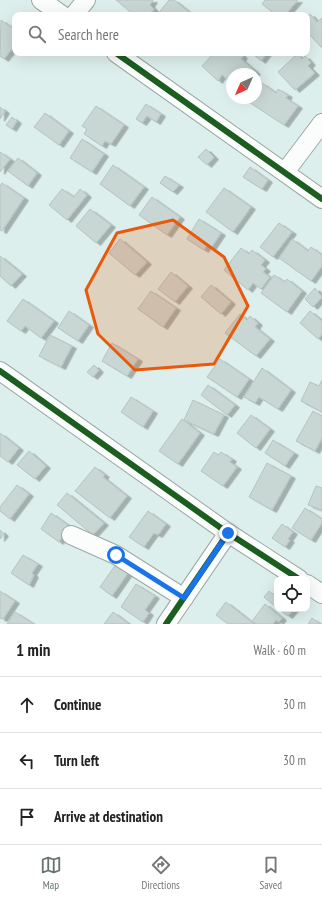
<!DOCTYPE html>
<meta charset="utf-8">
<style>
body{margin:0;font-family:"PT Sans Narrow",sans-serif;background:#f6f6f6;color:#222}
.controls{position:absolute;right:12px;bottom:12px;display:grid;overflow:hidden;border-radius:8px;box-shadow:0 4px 16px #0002}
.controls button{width:36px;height:36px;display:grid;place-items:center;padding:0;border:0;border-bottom:1px solid #e0e0e0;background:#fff;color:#222;font:20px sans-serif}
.compass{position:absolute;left:226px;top:68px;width:36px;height:36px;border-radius:50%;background:#fff;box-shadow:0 4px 16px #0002;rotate:225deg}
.stop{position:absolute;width:12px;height:12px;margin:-9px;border:3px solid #1a73e8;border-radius:50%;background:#fff}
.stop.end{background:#1a73e8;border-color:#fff;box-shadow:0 1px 4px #0008}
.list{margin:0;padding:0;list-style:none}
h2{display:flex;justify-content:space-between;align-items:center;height:52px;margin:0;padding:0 16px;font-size:17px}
h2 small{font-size:13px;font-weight:400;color:#767676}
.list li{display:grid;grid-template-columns:26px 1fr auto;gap:12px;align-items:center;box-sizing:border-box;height:56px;padding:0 16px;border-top:1px solid #e0e0e0}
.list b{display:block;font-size:15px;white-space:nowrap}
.list em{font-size:13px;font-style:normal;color:#767676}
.icon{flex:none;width:22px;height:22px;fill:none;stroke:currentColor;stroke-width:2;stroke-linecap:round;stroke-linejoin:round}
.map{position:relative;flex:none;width:322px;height:624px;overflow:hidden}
.search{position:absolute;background:#fff;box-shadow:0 4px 16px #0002;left:12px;right:12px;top:12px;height:44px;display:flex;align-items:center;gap:10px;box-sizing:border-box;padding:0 14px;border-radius:8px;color:#767676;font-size:15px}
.sheet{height:220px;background:#fff}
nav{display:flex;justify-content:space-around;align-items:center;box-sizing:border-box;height:56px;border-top:1px solid #e0e0e0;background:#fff;font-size:11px;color:#767676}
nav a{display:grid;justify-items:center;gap:2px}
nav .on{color:#657472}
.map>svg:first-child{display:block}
.building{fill:#c8d7d4;stroke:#b5c3c1;filter:url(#shadow)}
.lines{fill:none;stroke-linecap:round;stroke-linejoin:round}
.minor-casing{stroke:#9ba9a7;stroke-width:20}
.minor{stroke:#fafdfc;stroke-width:18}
.cycleway-casing{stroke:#fff;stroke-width:8}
.cycleway{stroke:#1b5e20;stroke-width:6}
.route{stroke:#1a73e8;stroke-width:5}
.marked{fill:#e8590c;fill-opacity:0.2;stroke:#e8590c;stroke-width:3;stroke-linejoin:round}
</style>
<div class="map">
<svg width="322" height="624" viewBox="0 0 322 624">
<defs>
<filter id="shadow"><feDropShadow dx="4.5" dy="2.5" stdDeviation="0" flood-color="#0004"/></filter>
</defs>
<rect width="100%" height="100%" fill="#ddefec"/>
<g class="building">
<path d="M116,0H153L150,5L154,9L149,15H134Z"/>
<path d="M169,0H174L193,15H157Z"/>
<path d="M265,0H298L285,15H276L262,4Z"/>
<path d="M310,14L317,22L322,18V48L307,32V17Z"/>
<path d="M1,20L15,30V40L12,43L15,45L4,59L0,56Z"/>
<path d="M214,53H240L243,56L241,59L256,72L254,74H232V84L222,75L218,81L202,66Z"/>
<path d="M252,53H267L261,61Z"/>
<path d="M297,54L302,59L305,56L311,63L308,66L315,73L295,90L278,72Z"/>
<path d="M262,83L276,93L278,89L288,95L286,98L298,106L284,125L249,102L252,98H256V92Z"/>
<path d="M146,104L161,114L156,122L147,116L142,123L136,119Z"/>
<path d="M96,106L124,125L111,144L105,141L102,146L84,134L87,129L82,126Z"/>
<path d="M0,107L5,111L0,119Z"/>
<path d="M45,113L69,131L59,145L34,127Z"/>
<path d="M12,117L17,121L12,129L6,125Z"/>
<path d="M82,139L104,154L92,172L70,158Z"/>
<path d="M206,149L214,157L207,165L198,157Z"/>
<path d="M0,152L10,159L0,172Z"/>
<path d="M18,158L37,173L28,186L8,171Z"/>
<path d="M113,165L144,187L130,206L100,184Z"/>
<path d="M250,167L268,180L262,189L243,177Z"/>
<path d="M165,176L179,185L173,192L160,183Z"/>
<path d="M2,183L24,198L2,231L0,230V186Z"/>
<path d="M224,188L251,207L233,232L206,212Z"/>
<path d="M62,189L74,197L80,189L87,195L67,220L49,205Z"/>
<path d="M152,197L180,217L167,235L139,215Z"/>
<path d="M90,209L111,225L96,243L76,226Z"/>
<path d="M199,219L221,233L211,248L207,245L204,250L187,239Z"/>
<path d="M279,223L292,232L273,257L260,247Z"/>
<path d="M120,239L147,262L135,275L109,253Z"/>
<path d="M292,239L308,251L311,247L322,255V266L311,281L279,258Z"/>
<path d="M241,248L249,254L252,250L265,260L261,265L266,269L263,272L270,277L261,289L253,283L248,290L224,270Z"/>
<path d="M0,256L22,274L11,286L0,276Z"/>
<path d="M171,272L188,286L175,302L158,289Z"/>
<path d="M274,275L285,282L287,279L302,291L287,312L261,293Z"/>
<path d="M211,285L231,302L221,314L201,297Z"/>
<path d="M315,288L322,297L313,307L305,299Z"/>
<path d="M151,291L176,308L163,327L138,309Z"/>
<path d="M23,299L54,321L41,338L25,326L21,331L7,321Z"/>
<path d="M69,311L89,325L78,341L58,328Z"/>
<path d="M310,311L322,321V334L318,339L300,323Z"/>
<path d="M240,314L247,320L250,316L258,323L255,327L270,339L256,356L225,333Z"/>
<path d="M50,335L72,346L61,367L39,356Z"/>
<path d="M112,343L138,359L127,376L102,361Z"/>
<path d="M220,359L249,379L237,397L207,377Z"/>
<path d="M94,365L99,370L93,377L87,372Z"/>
<path d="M262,368L291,390L278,409L259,397L255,403L244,397Z"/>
<path d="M322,380V412L301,401L310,382L319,386Z"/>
<path d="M208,385L235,405L227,415L201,395Z"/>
<path d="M131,397L153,411L143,427L121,412Z"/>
<path d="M193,400L224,415L214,434L184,420Z"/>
<path d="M313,411L322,416V438L315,451L296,441Z"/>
<path d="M251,415L270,429L256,448L237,433Z"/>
<path d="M182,419L200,433L178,464L159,451Z"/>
<path d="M0,433L19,448L8,462L0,456Z"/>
<path d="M273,440L294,453L285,466L265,453Z"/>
<path d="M29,451L46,466L35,479L17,465Z"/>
<path d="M214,452L218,455L221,452L232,459L230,462L237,467L223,486L201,471Z"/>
<path d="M267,463L291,476L272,510L249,497Z"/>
<path d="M95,467L105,475L103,477L127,496L110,518L75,491Z"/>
<path d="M17,485L29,494L10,519L0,511V507Z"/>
<path d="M316,486L322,488V510L308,505Z"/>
<path d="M67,493L104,523L93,535L57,505Z"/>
<path d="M305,508L322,519V523L311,540L292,528Z"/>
<path d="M148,511L166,524L158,535L154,533L144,547L129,537Z"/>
<path d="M51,513L68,525L59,542L41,529Z"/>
<path d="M282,524L293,532L288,539L290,540L285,547L272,538Z"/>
<path d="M0,530L4,534L0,539Z"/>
<path d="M23,555L38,564L32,573L34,575L29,585L11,573Z"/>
<path d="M116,564L128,573L112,596L100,587Z"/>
<path d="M136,584L155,596L145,610L149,613L143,622L121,607Z"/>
<path d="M0,591L15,601L3,619L0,618Z"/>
<path d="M269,591L274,595L277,591V608L264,597Z"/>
<path d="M226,602L254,624H228L216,615Z"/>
<path d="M265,604L282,618L279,622L276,620L273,624H257L252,621Z"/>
<path d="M278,609H294L288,616Z"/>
<path d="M15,612L34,624H7Z"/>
<path d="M113,612L129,624H104Z"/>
<path d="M312,618L320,624H308Z"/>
</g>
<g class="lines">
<defs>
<g id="minor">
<path d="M41,0L62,15"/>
<path d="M74,15L86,0"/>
<path d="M116,53L322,199"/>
<path d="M285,172L322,123"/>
<path d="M0,371L228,533L299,579"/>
<path d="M71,535L116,555L184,598"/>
<path d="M307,584L322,594"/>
<path d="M166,624L228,533"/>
</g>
</defs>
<use href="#minor" class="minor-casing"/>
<use href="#minor" class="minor"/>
<defs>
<g id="cycleway">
<path d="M116,53L322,199"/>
<path d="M0,371L228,533L299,579"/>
<path d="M166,624L228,533"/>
</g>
</defs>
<use href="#cycleway" class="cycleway-casing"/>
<use href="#cycleway" class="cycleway"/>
</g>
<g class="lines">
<path class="route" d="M116,555L184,598L228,533"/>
</g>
<path class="marked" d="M173,220L224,257L248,306L214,364L135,370L98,334L86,290L117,233Z"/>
</svg>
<div class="controls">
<button><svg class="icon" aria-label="locate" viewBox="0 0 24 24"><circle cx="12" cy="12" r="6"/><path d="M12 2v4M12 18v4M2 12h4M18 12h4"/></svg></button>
</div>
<svg class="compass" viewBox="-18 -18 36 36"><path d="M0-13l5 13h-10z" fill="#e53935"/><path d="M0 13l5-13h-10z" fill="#767676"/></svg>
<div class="stop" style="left:116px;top:555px"></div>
<div class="stop end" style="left:228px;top:533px"></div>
<div class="search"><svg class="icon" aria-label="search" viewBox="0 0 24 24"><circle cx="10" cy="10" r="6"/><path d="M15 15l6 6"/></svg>Search here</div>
</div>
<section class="sheet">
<h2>1 min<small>Walk · 60 m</small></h2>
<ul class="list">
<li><svg class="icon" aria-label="ahead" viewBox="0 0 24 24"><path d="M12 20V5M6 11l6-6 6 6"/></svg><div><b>Continue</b></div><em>30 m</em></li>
<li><svg class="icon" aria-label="left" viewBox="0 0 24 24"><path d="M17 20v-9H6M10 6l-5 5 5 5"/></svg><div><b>Turn left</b></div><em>30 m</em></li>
<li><svg class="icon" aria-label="arrive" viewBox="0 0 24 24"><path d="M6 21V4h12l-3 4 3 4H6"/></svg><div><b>Arrive at destination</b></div></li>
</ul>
</section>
<nav>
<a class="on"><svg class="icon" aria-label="map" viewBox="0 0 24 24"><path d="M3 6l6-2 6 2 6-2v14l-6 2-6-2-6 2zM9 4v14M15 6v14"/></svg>Map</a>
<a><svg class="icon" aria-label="directions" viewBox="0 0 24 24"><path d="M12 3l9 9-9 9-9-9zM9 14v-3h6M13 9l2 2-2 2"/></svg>Directions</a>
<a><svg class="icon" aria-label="saved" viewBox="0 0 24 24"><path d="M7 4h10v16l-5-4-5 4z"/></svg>Saved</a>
</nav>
